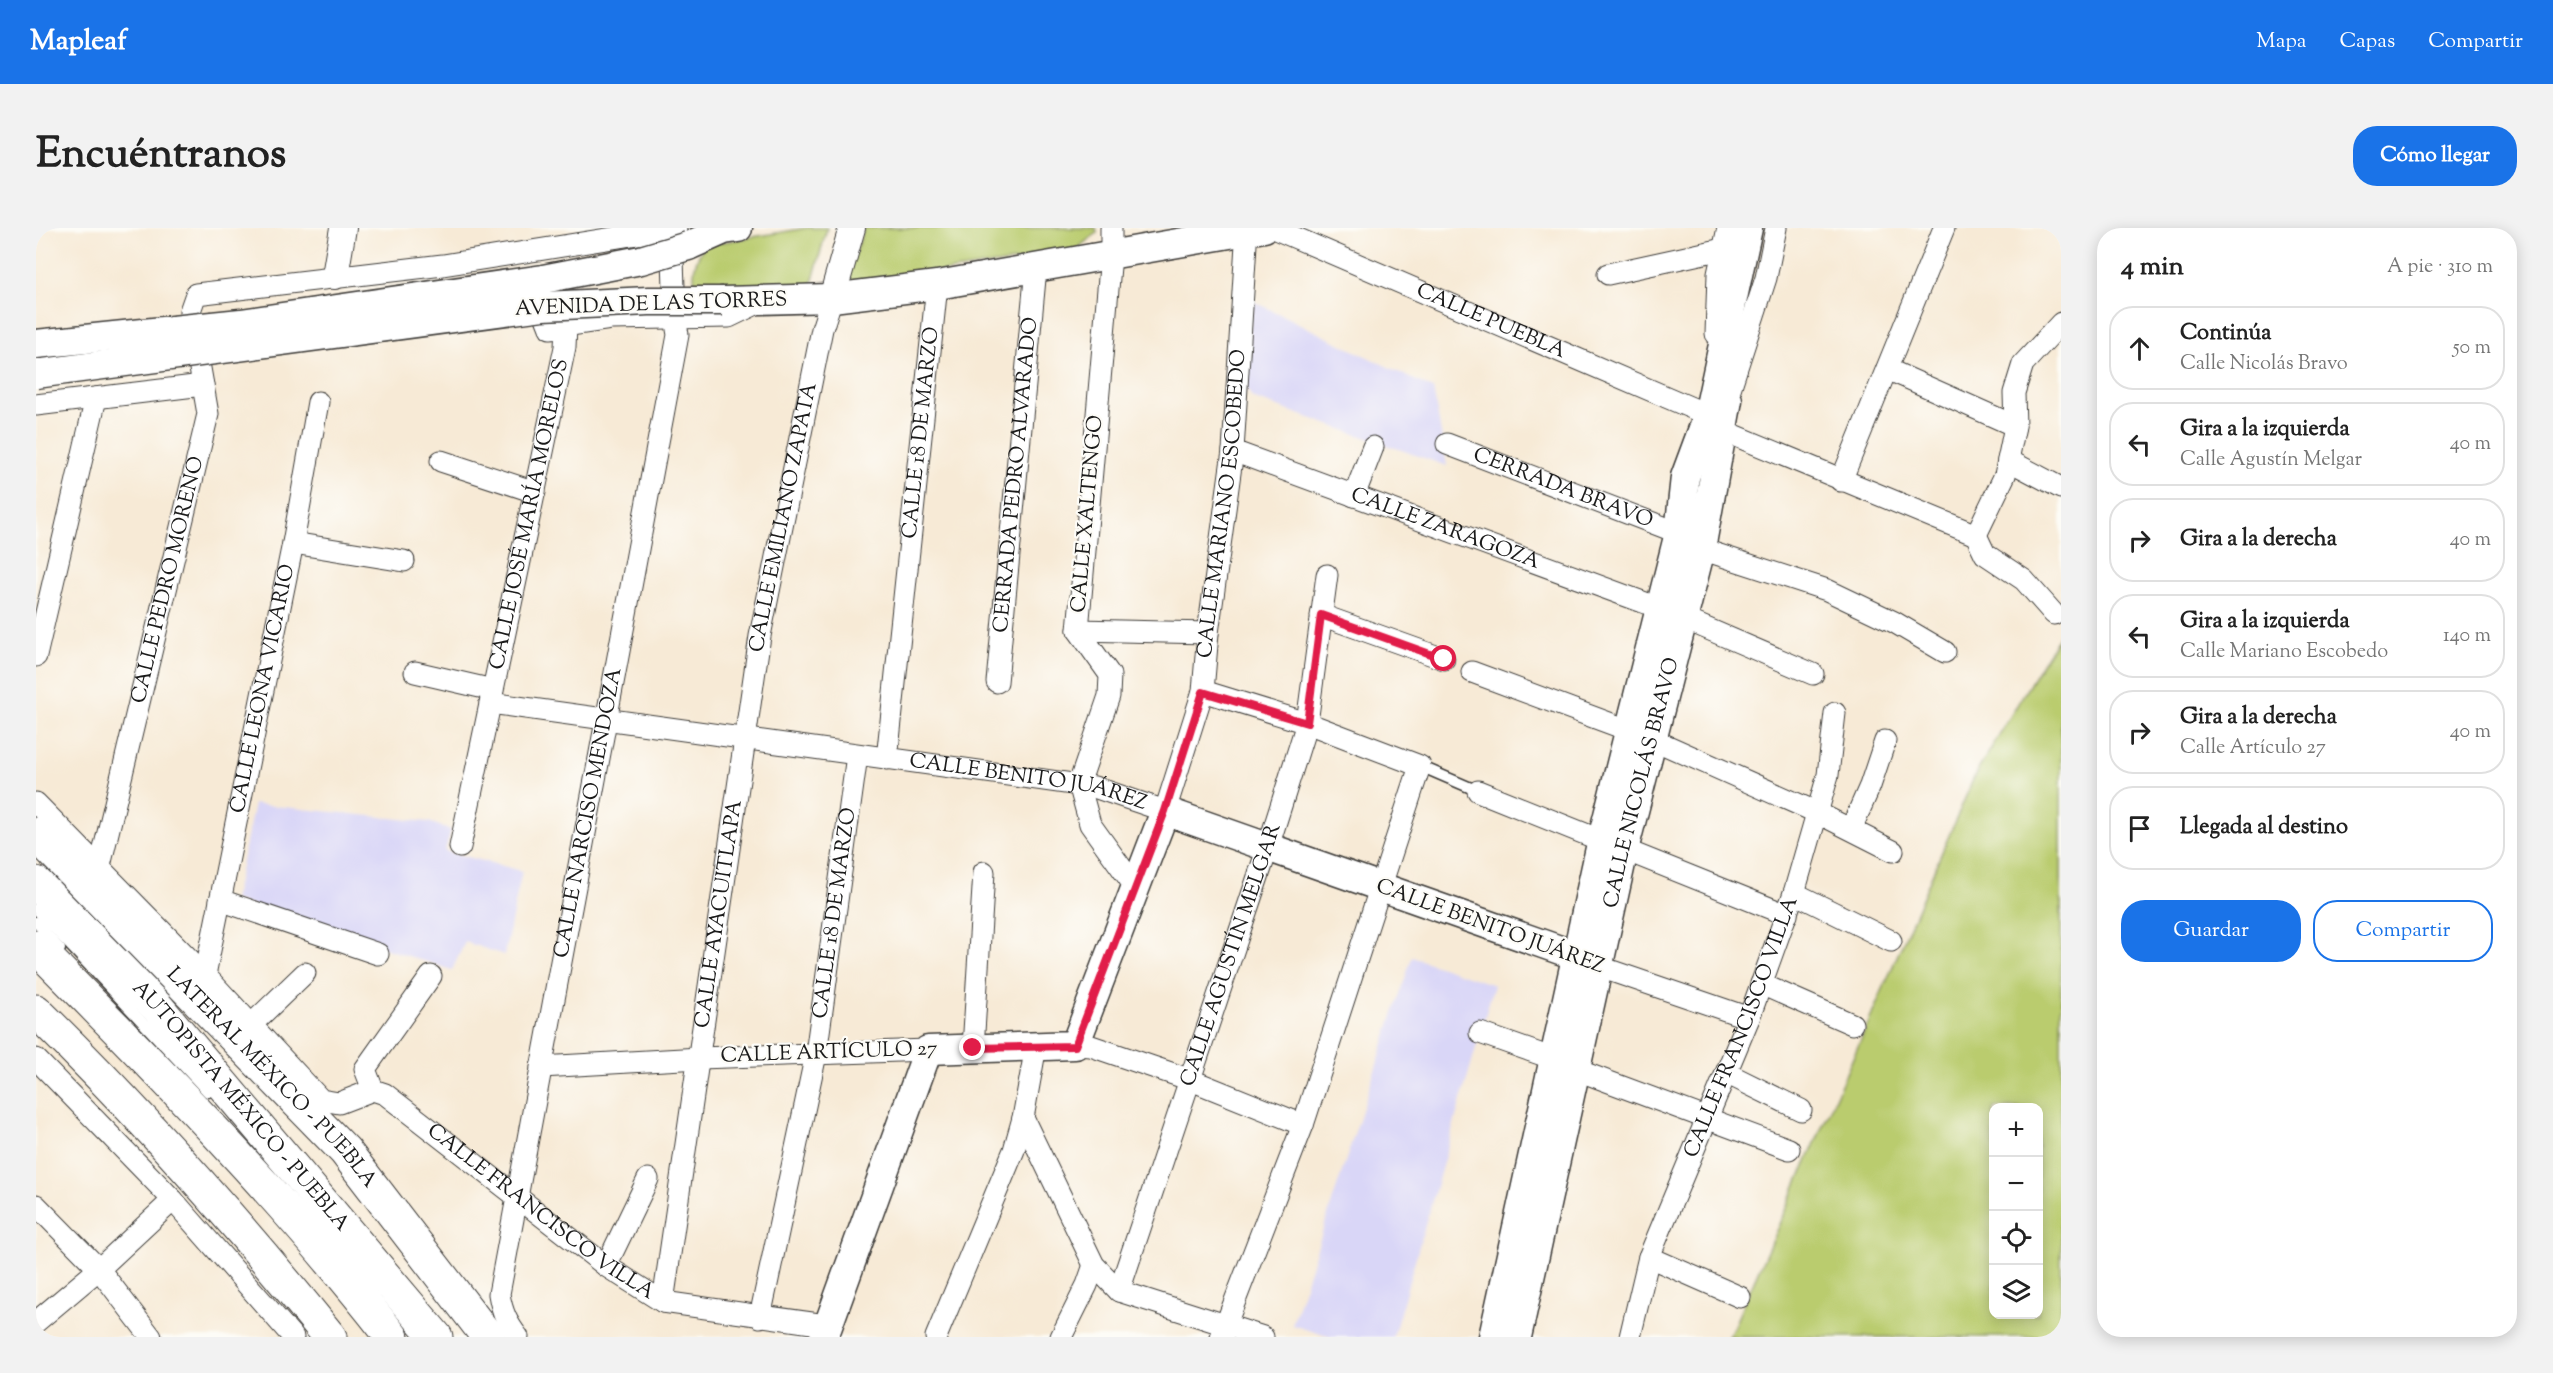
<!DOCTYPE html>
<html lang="es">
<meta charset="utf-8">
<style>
body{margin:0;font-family:"Sorts Mill Goudy",serif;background:#f2f2f2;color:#222}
.controls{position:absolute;right:18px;bottom:18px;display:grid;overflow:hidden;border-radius:12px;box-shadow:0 3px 15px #0003}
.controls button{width:54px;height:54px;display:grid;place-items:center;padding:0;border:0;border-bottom:2px solid #e0e0e0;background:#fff;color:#222;font:30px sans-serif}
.stop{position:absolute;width:18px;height:18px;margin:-14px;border:4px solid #e11d48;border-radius:50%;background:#fff}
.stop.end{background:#e11d48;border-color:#fff;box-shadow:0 2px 6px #0008}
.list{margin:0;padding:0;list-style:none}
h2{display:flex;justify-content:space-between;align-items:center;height:78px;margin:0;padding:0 24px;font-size:26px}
h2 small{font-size:20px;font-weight:400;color:#767676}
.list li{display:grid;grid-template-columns:39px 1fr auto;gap:18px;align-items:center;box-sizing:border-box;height:84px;margin:0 12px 12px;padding:0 12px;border:2px solid #e0e0e0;border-radius:24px}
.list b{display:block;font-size:22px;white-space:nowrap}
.list p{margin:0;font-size:20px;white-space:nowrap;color:#767676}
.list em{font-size:20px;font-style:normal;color:#767676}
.actions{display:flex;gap:12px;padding:18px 24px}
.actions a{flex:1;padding:14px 0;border:2px solid #1a73e8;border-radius:24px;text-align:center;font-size:21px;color:#1a73e8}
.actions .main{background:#1a73e8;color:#fff}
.icon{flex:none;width:33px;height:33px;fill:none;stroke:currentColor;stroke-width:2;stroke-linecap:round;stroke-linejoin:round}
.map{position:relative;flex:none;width:2025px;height:1109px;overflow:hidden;border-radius:24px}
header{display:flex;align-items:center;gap:36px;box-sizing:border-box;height:84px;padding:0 30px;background:#1a73e8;color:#fff}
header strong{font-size:28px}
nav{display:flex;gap:33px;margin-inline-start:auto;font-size:21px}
.intro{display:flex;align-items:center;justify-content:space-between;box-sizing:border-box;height:144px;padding:0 36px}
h1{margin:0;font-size:42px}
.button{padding:15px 27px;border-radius:24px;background:#1a73e8;color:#fff;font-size:21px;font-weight:700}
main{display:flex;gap:36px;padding:0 36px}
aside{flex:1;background:#fff;border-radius:24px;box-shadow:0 3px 15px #0003}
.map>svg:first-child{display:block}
.built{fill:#d9d6f7}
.green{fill:#bacc6e;stroke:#6b7445;stroke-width:1.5;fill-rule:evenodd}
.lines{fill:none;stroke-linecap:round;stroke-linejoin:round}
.service-casing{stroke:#3d3b38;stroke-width:13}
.minor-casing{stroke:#3d3b38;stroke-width:23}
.tertiary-casing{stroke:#3d3b38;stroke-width:28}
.secondary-casing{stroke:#3d3b38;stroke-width:31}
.trunk-casing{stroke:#3d3b38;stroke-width:35}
.motorway-casing{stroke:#3d3b38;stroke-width:35}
.service{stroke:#fff;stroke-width:10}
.minor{stroke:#fff;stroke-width:21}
.tertiary{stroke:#fff;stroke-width:26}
.secondary{stroke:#fff;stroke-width:28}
.trunk{stroke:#fff;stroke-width:33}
.motorway{stroke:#fff;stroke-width:33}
.secondary-bridge-casing{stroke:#3d3b38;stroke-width:31;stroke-linecap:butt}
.secondary-bridge{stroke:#fff;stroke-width:28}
.route{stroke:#e11d48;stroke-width:8}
.labels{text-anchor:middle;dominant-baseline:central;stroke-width:4.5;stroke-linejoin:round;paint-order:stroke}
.street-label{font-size:21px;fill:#1c1c1c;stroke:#fdfcf7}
</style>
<header>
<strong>Mapleaf</strong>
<nav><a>Mapa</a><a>Capas</a><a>Compartir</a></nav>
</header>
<div class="intro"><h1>Encuéntranos</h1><a class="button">Cómo llegar</a></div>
<main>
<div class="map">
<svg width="2025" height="1109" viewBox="0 0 2025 1109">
<rect width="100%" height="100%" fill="#fdfcf7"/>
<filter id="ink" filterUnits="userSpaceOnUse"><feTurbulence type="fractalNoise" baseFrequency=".0167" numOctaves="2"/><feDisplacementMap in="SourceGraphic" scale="12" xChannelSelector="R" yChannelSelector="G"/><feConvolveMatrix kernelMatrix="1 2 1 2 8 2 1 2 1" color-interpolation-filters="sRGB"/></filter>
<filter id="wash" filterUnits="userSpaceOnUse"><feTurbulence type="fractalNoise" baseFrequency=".008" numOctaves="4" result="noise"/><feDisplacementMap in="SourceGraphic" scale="24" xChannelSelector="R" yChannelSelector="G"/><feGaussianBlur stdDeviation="1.35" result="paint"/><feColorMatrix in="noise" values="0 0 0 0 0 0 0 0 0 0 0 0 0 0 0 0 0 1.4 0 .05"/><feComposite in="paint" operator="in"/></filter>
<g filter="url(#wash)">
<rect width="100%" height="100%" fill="#f7ead6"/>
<g class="built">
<path d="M1217,73L1397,161L1411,238L1216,170L1207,154Z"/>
<path d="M218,576L393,594L415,602L409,623L486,643L468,727L429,714L416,742L198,672Z"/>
<path d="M1376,729L1458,757L1357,1109H1295L1256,1097Z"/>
</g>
<g class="green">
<path d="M771,0H791L775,59L664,67C653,50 658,33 669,17Z"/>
<path d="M828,0H1060L1061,5L1035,25L808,58Z"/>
<path d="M2025,404V1109H1693L1835,789L1939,547ZM1958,880H2002V1086H1958Z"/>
</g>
</g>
<g filter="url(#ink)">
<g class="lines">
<defs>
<g id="service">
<path d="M1384,538L1442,563"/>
<path d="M0,681L172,864"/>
<path d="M0,694L24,721"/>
</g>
<g id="minor">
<path d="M1075,0V27L1042,402L1074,447L1073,468L1043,556L1054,596L1100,660"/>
<path id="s1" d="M1237,0L1672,187L1686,202L1940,307L1949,326L1988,352L2018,386"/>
<path d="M1572,46L1687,21"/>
<path d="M501,67L514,100L575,91L693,89L722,75"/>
<path d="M1680,106L1682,46L1692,0"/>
<path d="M1851,141L1979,198"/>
<path d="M1694,161L1730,50L1740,0"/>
<path d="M0,177L167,157"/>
<path id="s2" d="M1411,216L1643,305L1665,321L1791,362L1858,394L1909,424"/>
<path id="s3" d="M1197,223L1623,380L1777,446"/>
<path d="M1972,232L2025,260"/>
<path d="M405,233L499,264"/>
<path d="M1805,253L1908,0"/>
<path d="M1318,268L1337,219"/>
<path d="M1940,307L1969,247L1979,198L1978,165L1987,136L2025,95"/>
<path d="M257,315L368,333"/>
<path d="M1285,387L1408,431"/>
<path d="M1042,402L1172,405"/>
<path d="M0,428L60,170"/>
<path d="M379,444L457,462"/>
<path d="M1436,444L1616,511L1782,585L1857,623"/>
<path id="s4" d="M961,454L1000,40"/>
<path d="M1167,463L1271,495L1384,538L1267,897L1185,1109"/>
<path id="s5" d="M454,475L1058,559L1129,583L1167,463L1172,405L1197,223L1211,0"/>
<path id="s6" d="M851,531L901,57"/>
<path d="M1442,563L1751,687"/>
<path d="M0,575L169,747L285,872L303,875L337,862"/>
<path d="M1815,601L1834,558L1849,513"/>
<path id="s7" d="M424,619L529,119L530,98"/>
<path id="s8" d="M64,638L172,186L154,83L160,66L407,37L640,0"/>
<path d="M1758,665L1855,713"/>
<path d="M184,672L342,726"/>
<path d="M1564,739L1713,790"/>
<path id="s9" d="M169,747L257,315L282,174"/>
<path d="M1725,756L1816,796"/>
<path d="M215,797L269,745"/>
<path d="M1444,805L1518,831"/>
<path d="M1039,817L1055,818L1155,852L1267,897"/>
<path d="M937,820L948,644"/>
<path d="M0,831L137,972L257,1109"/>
<path d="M505,839L664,830L892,822"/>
<path d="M1541,842L1753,921"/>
<path d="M1690,845L1765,882"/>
<path id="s10" d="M337,862L349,866L570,1038L627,1074L790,1097"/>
<path d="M337,862L329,841L395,748"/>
<path d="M987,890L1058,1037L1083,1063L1227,1109"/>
<path d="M0,977L63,1041L115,1109"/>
<path d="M1613,1029L1704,1069"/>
<path d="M570,1038L612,951"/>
<path id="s11" d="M1083,1063L1232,619L1271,495L1291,347"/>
<path id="s12" d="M627,1074L724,408L786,101L796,70"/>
<path id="s13" d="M724,1089L780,826L821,527"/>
<path d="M0,1094L63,1041L137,972"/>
<path id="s14" d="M482,1109C471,1095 466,1084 463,1066L642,107L639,89L636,1"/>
<path d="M900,1109L978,922L987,890L1000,818"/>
<path d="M1025,1109L1051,1057L1058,1037"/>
<path id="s15" d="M1594,1109L1613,1029L1713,790L1758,665L1792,547L1799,485"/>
</g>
<g id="tertiary">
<path d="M299,48L307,0"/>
<path d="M796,70L816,0"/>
</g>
<g id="secondary">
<path d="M652,18L688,2L702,0"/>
<path d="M687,73L796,70L901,57L1228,0"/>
<path d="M788,1109L892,822L1039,817L1129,583L1541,728L1564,739"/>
<path d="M1457,1109L1566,611L1643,305L1649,249L1672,187L1712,0"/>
<path id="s16" d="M1481,1109L1588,622L1665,321L1692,172"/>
</g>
<g id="trunk">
<path id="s17" d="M0,606L309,923L452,1109"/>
<path d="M0,783C105,886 202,995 294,1109"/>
</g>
<g id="motorway">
<path id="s18" d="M0,655L122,780L400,1109"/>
<path d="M0,719C124,844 248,970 356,1109"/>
</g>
</defs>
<use href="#service" class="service-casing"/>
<use href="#minor" class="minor-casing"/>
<use href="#tertiary" class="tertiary-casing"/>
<use href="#secondary" class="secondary-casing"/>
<use href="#trunk" class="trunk-casing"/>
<use href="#motorway" class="motorway-casing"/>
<use href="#service" class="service"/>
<use href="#minor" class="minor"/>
<use href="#tertiary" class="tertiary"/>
<use href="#secondary" class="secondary"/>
<use href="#trunk" class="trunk"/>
<use href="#motorway" class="motorway"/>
<defs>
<g id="secondary-bridge">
<path d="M0,116L205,95L507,51L605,32L652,18"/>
<path d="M0,146L507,78L613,73H687"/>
</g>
</defs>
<use href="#secondary-bridge" class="secondary-bridge-casing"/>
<use href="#secondary-bridge" class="secondary-bridge"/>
</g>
</g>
<g class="lines" filter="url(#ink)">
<path class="route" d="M937,820L1039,818L1129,583L1167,464L1271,495L1285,387L1408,431"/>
</g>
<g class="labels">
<g class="street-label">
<text transform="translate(615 77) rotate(-2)">AVENIDA DE LAS TORRES</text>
<text stroke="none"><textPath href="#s1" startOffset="237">CALLE PUEBLA</textPath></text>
<text stroke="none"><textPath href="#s6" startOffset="328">CALLE 18 DE MARZO</textPath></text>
<text stroke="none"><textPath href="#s4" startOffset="208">CERRADA PEDRO ALVARADO</textPath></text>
<text stroke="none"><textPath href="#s2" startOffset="124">CERRADA BRAVO</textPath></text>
<text stroke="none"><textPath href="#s5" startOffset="999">CALLE MARIANO ESCOBEDO</textPath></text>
<text stroke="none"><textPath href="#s7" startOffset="340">CALLE JOSÉ MARÍA MORELOS</textPath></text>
<text transform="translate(1052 286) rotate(-85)">CALLE XALTENGO</text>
<text stroke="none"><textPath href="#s12" startOffset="794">CALLE EMILIANO ZAPATA</textPath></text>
<text stroke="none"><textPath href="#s3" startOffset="226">CALLE ZARAGOZA</textPath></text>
<text stroke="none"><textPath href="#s8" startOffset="294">CALLE PEDRO MORENO</textPath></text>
<text stroke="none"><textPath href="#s9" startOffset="292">CALLE LEONA VICARIO</textPath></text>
<text stroke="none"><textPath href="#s16" startOffset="568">CALLE NICOLÁS BRAVO</textPath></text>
<text stroke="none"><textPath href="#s5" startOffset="544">CALLE BENITO JUÁREZ</textPath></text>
<text stroke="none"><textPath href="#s14" startOffset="537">CALLE NARCISO MENDOZA</textPath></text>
<text stroke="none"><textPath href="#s13" startOffset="411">CALLE 18 DE MARZO</textPath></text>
<text stroke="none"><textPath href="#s12" startOffset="392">CALLE AYACUITLAPA</textPath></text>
<text transform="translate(1454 699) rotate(20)">CALLE BENITO JUÁREZ</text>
<text stroke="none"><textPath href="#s11" startOffset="354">CALLE AGUSTÍN MELGAR</textPath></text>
<text stroke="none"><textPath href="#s15" startOffset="330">CALLE FRANCISCO VILLA</textPath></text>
<text transform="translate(793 825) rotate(-2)">CALLE ARTÍCULO 27</text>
<text stroke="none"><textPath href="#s17" startOffset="339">LATERAL MÉXICO - PUEBLA</textPath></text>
<text stroke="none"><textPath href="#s18" startOffset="303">AUTOPISTA MÉXICO - PUEBLA</textPath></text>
<text stroke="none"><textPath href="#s10" startOffset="208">CALLE FRANCISCO VILLA</textPath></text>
</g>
</g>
</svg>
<div class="controls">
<button>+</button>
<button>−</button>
<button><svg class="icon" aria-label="locate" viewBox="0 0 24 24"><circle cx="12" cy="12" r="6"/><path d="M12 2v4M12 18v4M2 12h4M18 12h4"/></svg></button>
<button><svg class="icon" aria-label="layers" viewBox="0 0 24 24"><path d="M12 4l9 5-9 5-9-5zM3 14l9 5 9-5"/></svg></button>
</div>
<div class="stop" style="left:1408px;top:431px"></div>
<div class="stop end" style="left:937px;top:820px"></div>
</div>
<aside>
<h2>4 min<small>A pie · 310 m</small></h2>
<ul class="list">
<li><svg class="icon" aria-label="ahead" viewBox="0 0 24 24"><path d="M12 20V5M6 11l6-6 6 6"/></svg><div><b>Continúa</b><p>Calle Nicolás Bravo</p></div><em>50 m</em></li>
<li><svg class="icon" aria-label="left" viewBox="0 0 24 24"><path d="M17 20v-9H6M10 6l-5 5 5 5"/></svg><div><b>Gira a la izquierda</b><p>Calle Agustín Melgar</p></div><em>40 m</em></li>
<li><svg class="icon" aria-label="right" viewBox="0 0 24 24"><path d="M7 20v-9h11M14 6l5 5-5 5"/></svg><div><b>Gira a la derecha</b></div><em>40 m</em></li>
<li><svg class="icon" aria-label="left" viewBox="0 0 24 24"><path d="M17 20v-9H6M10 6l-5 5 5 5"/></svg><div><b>Gira a la izquierda</b><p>Calle Mariano Escobedo</p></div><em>140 m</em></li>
<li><svg class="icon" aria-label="right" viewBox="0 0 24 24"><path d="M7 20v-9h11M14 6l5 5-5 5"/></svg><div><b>Gira a la derecha</b><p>Calle Artículo 27</p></div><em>40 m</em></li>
<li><svg class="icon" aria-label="arrive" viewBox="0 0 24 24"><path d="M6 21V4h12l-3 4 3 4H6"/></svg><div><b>Llegada al destino</b></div></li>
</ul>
<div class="actions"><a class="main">Guardar</a><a>Compartir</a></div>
</aside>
</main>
